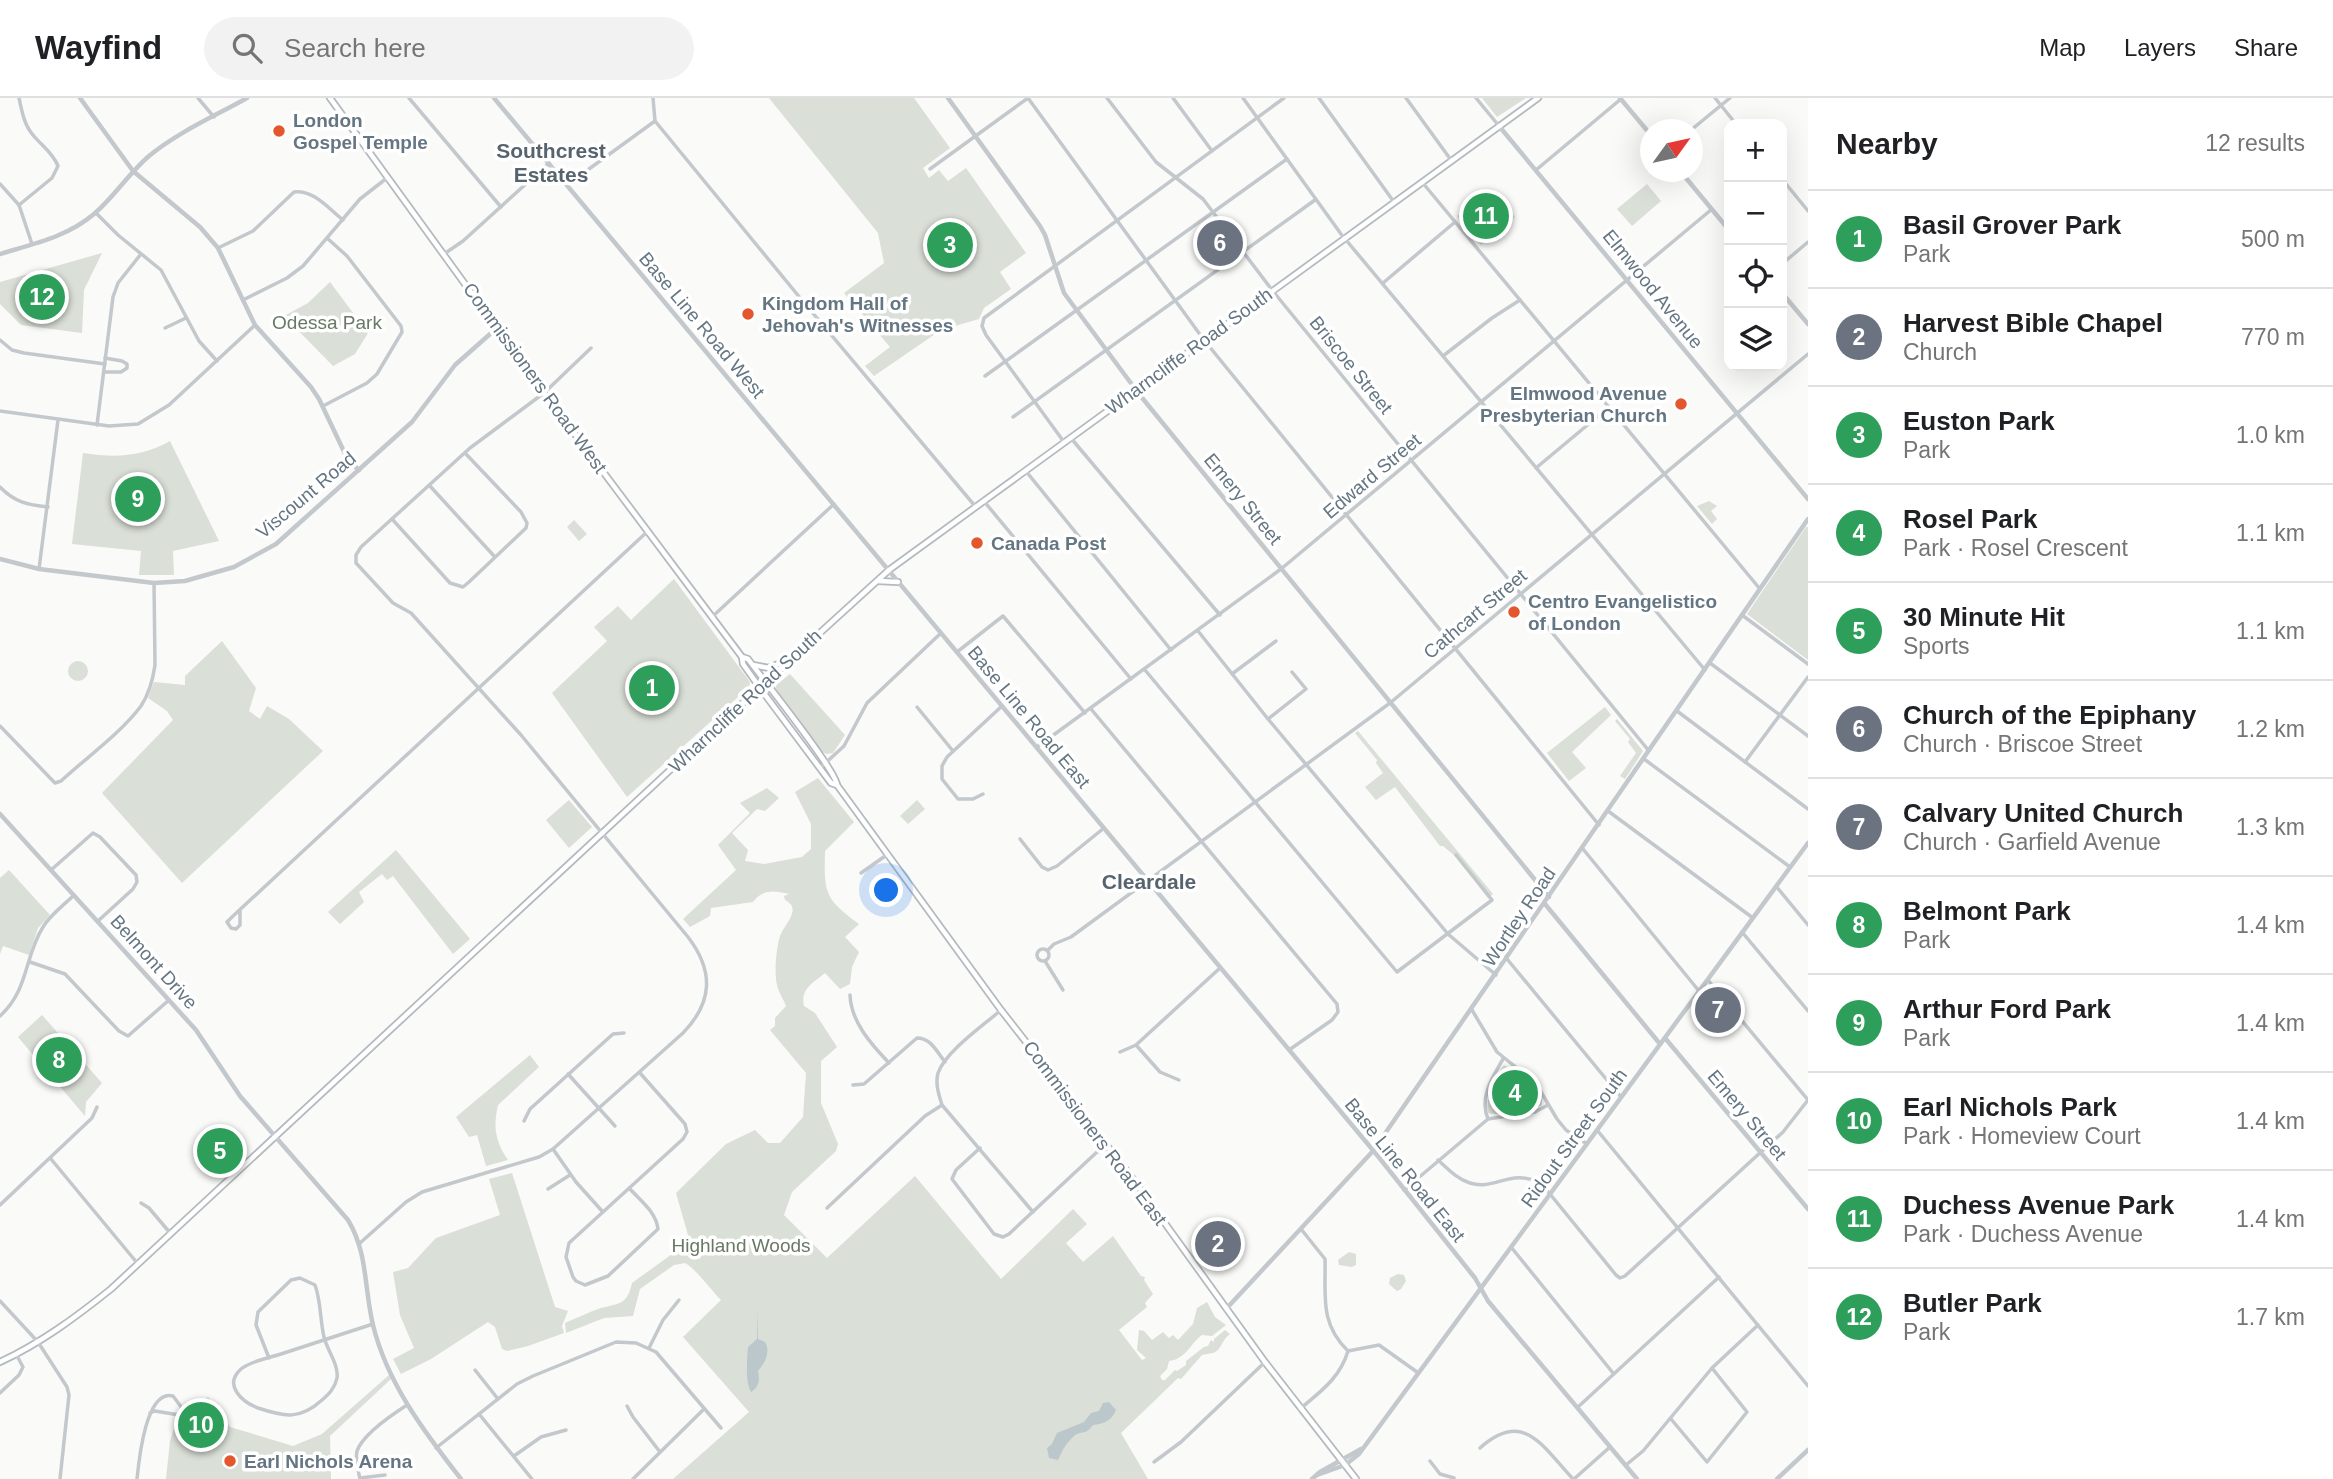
<!DOCTYPE html>
<meta charset="utf-8">
<style>
body{margin:0;font-family:Helvetica,sans-serif;background:#f2f2f2;color:#202124}
.controls{position:absolute;right:21px;top:21px;display:grid;overflow:hidden;border-radius:14px;box-shadow:0 7px 28px #0002}
.controls button{width:63px;height:63px;display:grid;place-items:center;padding:0;border:0;border-bottom:2px solid #e0e0e0;background:#fff;color:#202124;font:35px sans-serif}
.compass{position:absolute;left:1640px;top:21px;width:63px;height:63px;border-radius:50%;background:#fff;box-shadow:0 7px 28px #0002;rotate:57deg}
.you{position:absolute;left:887px;top:793px;width:24px;height:24px;margin:-18px;border:5px solid #fff;border-radius:50%;background:#1a73e8;box-shadow:0 0 0 10px #1a73e833}
.badge{display:grid;place-items:center;width:46px;height:46px;border-radius:50%;background:#111827;color:#fff;font-size:23px;font-weight:700}
.pin{position:absolute;translate:-50% -50%;border:4px solid #fff;box-shadow:0 2px 7px #0006}
.list{margin:0;padding:0;list-style:none}
h2{display:flex;justify-content:space-between;align-items:center;height:91px;margin:0;padding:0 28px;font-size:30px}
h2 small{font-size:23px;font-weight:400;color:#757577}
.list li{display:grid;grid-template-columns:46px 1fr auto;gap:21px;align-items:center;box-sizing:border-box;height:98px;padding:0 28px;border-top:2px solid #e0e0e0}
.list b{display:block;font-size:26px;white-space:nowrap}
.list p{margin:0;font-size:23px;white-space:nowrap;color:#757577}
.list em{font-size:23px;font-style:normal;color:#757577}
.icon{flex:none;width:38px;height:38px;fill:none;stroke:currentColor;stroke-width:2;stroke-linecap:round;stroke-linejoin:round}
.map{position:relative;flex:none;width:1808px;height:1381px;overflow:hidden}
header{display:flex;align-items:center;gap:42px;box-sizing:border-box;height:98px;padding:0 35px;background:#fff;border-bottom:2px solid #e0e0e0}
header strong{font-size:33px}
nav{display:flex;gap:38px;margin-inline-start:auto;font-size:24px}
.search{width:490px;height:63px;background:#f2f2f2;display:flex;align-items:center;gap:18px;box-sizing:border-box;padding:0 24px;border-radius:38px;color:#757577;font-size:26px}
main{display:flex}
aside{flex:1;background:#fff}
.map>svg:first-child{display:block}
.green{fill:#dadfd7}
.water{fill:#bbc7cb}
.lines{fill:none;stroke-linecap:round;stroke-linejoin:round}
.secondary-casing{stroke:#b3babf;stroke-width:8}
.minor{stroke:#c3c8cc;stroke-width:3.5}
.tertiary{stroke:#c3c8cc;stroke-width:4.5}
.secondary{stroke:#fff;stroke-width:4.5}
.poi-dot{fill:#e4572e;stroke:#fff;stroke-width:2.5}
.labels{text-anchor:middle;dominant-baseline:central;stroke-width:7;stroke-linejoin:round;paint-order:stroke}
.poi-label{font-size:19px;font-weight:bold;fill:#657683;stroke:#fff;text-anchor:start}
.street-label{font-size:19px;fill:#657683;stroke:#fff}
.park-label{font-size:19px;fill:#687a64;stroke:#fff}
.neighbourhood-label{font-size:21px;font-weight:bold;fill:#57646e;stroke:#fff}
</style>
<header>
<strong>Wayfind</strong>
<div class="search"><svg class="icon" aria-label="search" viewBox="0 0 24 24"><circle cx="10" cy="10" r="6"/><path d="M15 15l6 6"/></svg>Search here</div>
<nav><a>Map</a><a>Layers</a><a>Share</a></nav>
</header>
<main>
<div class="map">
<svg width="1808" height="1381" viewBox="0 0 1808 1381">
<rect width="100%" height="100%" fill="#fafaf8"/>
<g class="green">
<path d="M769,0H914L950,50L923,70L929,80L939,72L948,83L966,70L1026,155L1000,174L1011,191L984,210L979,221L941,232L874,278L865,268L890,249L844,195L884,165L878,135Z"/>
<path d="M1482,0H1526L1497,19Z"/>
<path d="M1647,86L1661,103L1632,128L1617,111Z"/>
<path d="M1492,91L1515,119L1481,147L1457,118Z"/>
<path d="M102,155L84,192L82,235L21,227L0,206V184Z"/>
<path d="M330,184L368,235L355,256L333,268L284,218L308,205Z"/>
<path d="M170,343L219,443L173,453L174,477H139L141,453L72,446L83,355C115,360 142,359 170,343Z"/>
<path d="M1709,403L1717,408L1711,413L1717,421L1712,426L1697,408Z"/>
<path d="M574,422L587,436L579,443L567,429Z"/>
<path d="M1806,429H1808V562L1747,516Z"/>
<path d="M674,481L750,584L749,589L627,699L552,595L607,543L594,529L618,508L631,522Z"/>
<path d="M222,543L256,590L249,613L260,621L267,608L289,621L323,653L182,785L102,695L173,622L167,613L148,600L154,584L185,587V578Z"/>
<circle cx="78" cy="573" r="10"/>
<path d="M790,576L845,637L833,655L827,656L819,653L776,591L775,582L781,583Z"/>
<path d="M1605,609L1611,617L1572,654L1586,670L1569,683L1547,655Z"/>
<path d="M1617,621L1643,653L1625,681L1620,678L1636,655L1628,644L1630,641L1615,623Z"/>
<path d="M1358,633L1493,796L1488,800L1455,758L1443,748H1440L1395,689L1376,702L1365,689L1383,675L1376,665L1377,662L1355,635Z"/>
<path d="M818,680L854,724L825,753C824,794 824,801 859,826L845,839L859,854L852,869L850,886L840,891L825,875C813,885 800,891 804,908L815,915L837,949L821,963V1005L838,1046L836,1053L792,1094L784,1117L827,1160L915,1078L1001,1181L1073,1111L1087,1126L1066,1145L1083,1164L1113,1138L1141,1178L1145,1179L1144,1182L1153,1196L1145,1205L1147,1209L1119,1232L1142,1262L1146,1260L1137,1252L1139,1232L1144,1233L1152,1242L1163,1234L1169,1240L1173,1237L1178,1242L1193,1226L1197,1210L1207,1204L1215,1219L1226,1227L1212,1238L1202,1237C1190,1246 1186,1261 1169,1263L1167,1271L1160,1278L1162,1282H1165L1175,1272L1177,1273L1186,1267V1263L1204,1249L1208,1248L1211,1242L1214,1244V1241L1225,1232L1230,1236C1222,1241 1221,1253 1213,1255C1209,1256 1206,1256 1202,1257L1181,1281L1178,1280L1121,1335L1148,1381H673L749,1314L683,1239L721,1202C711,1192 695,1170 685,1165L674,1167L640,1191L633,1218L604,1220L566,1235L565,1225C577,1220 589,1214 601,1210C620,1205 627,1207 632,1185L686,1146L688,1137L676,1095L726,1046L755,1032L768,1045H780L803,1019L806,975L770,932L775,928V920L786,908C784,902 781,899 779,893C773,881 776,851 780,838C784,826 803,811 785,802L784,798L789,796C775,793 764,790 753,804L711,810L710,818L690,829L683,821L736,772L718,747L750,715L740,705L767,690L779,700L765,713L757,711L732,735L748,752L745,763L764,766L802,759L811,751V726L795,694Z"/>
<path d="M569,702L592,729L569,750L546,722Z"/>
<path d="M917,702L925,711L908,726L900,718Z"/>
<path d="M396,752L470,841L453,856L393,778L387,782L382,776L359,794L364,804L340,826L328,814Z"/>
<path d="M9,772L50,817L38,830L29,857L3,848L0,856V780Z"/>
<path d="M42,917L102,985L86,1004L85,1018L18,939Z"/>
<path d="M530,957L539,969L498,1007C493,1029 495,1043 508,1062L486,1068L477,1037L469,1039L456,1019Z"/>
<path d="M1504,967L1525,980L1542,1001V1007C1532,1013 1498,1018 1488,1015C1485,1001 1495,977 1504,967Z"/>
<path d="M512,1075L555,1209L568,1213L562,1228L564,1235L528,1248L507,1253L502,1251L495,1229L488,1224L431,1261L401,1276L393,1261L414,1250L400,1217L393,1174L408,1170L436,1140L500,1117L489,1081Z"/>
<path d="M1349,1154L1356,1156V1167L1352,1169L1339,1167L1338,1162Z"/>
<path d="M1398,1176L1404,1177L1406,1183L1401,1191L1397,1193L1389,1186L1390,1180Z"/>
<path d="M389,1277L391,1281L330,1338L331,1381H166L170,1343L176,1324H180L208,1299L230,1329L293,1348L322,1336Z"/>
</g>
<g class="water">
<path d="M758,1213V1241L765,1244C771,1254 765,1265 758,1273C760,1281 759,1290 751,1294C745,1283 747,1262 748,1249L757,1241Z"/>
<path d="M1109,1304L1116,1312C1112,1323 1103,1326 1093,1327C1085,1338 1082,1332 1074,1338C1066,1345 1062,1353 1058,1362L1049,1360L1047,1350L1052,1346L1057,1335L1084,1324L1091,1315L1099,1313L1103,1305Z"/>
</g>
<g class="lines">
<defs>
<g id="secondary">
<path d="M330,0L544,295L742,559L743,566L760,590L831,685L837,687L1001,912L1133,1081L1265,1264L1356,1381"/>
<path d="M878,483L898,484"/>
<path d="M742,559L748,561C762,580 836,672 837,687"/>
<path d="M753,567L769,570L787,562"/>
<path d="M0,1264C41,1245 76,1219 111,1191L711,634L889,472L1538,0"/>
</g>
</defs>
<use href="#secondary" class="secondary-casing"/>
<g class="minor">
<path d="M19,0C22,13 24,27 33,37C41,47 53,55 58,68L52,80L19,107"/>
<path d="M198,0L214,19"/>
<path d="M409,0L501,109"/>
<path d="M653,0L655,23L801,201L975,408"/>
<path d="M1028,0L1204,242L1599,727"/>
<path d="M1107,0L1156,64L1203,101L1272,192L1649,653"/>
<path d="M1173,0L1212,53"/>
<path d="M1243,0L1341,136L1705,572"/>
<path d="M1319,0L1394,104"/>
<path d="M1406,0L1451,62"/>
<path d="M1476,0L1499,28"/>
<path d="M1715,0L1736,26"/>
<path d="M1691,32L1730,0"/>
<path d="M930,71L1028,0"/>
<path d="M1536,72L1621,1"/>
<path d="M1782,81L1808,113"/>
<path d="M1422,84L1760,491"/>
<path d="M0,86L19,107L32,146"/>
<path d="M567,87L655,23"/>
<path d="M96,115L118,137L161,172L199,243L217,263"/>
<path d="M218,150L253,133L294,94C314,92 328,110 343,122"/>
<path d="M444,156L463,143L549,65"/>
<path d="M1782,166L1808,144"/>
<path d="M1383,185L1455,124"/>
<path d="M243,202L287,180L303,168L360,101L387,80"/>
<path d="M165,230L186,220"/>
<path d="M0,242L12,252L24,255L105,266"/>
<path d="M1443,258L1492,220L1520,202"/>
<path d="M104,274H121L127,270V266L122,263L105,260"/>
<path d="M985,278L1287,61"/>
<path d="M323,308L367,285L377,276L402,234L401,228L347,158L327,140"/>
<path d="M0,313L109,328L138,326L169,307L255,227"/>
<path d="M1013,319L1315,102"/>
<path d="M97,327L113,199L118,185L141,156"/>
<path d="M1070,339L1220,517"/>
<path d="M1064,344L986,237L982,228L984,220L1284,0"/>
<path d="M1536,370L1609,309"/>
<path d="M1025,372L1171,552"/>
<path d="M430,388L494,458"/>
<path d="M0,389C14,404 28,407 48,409"/>
<path d="M983,402L1131,581"/>
<path d="M392,421L450,485L463,489L469,484L526,430L527,425L521,414L465,355"/>
<path d="M39,471L58,322"/>
<path d="M1742,517L1808,566"/>
<path d="M712,519L834,406"/>
<path d="M1198,533L1268,621L1448,836L1496,877"/>
<path d="M957,554L1003,518L1085,615"/>
<path d="M1710,565L1808,638"/>
<path d="M1145,572L1397,874L1492,802L1456,757"/>
<path d="M1232,576L1276,543"/>
<path d="M917,609L953,653"/>
<path d="M1091,611L1337,906L1338,914L1332,922L1289,952"/>
<path d="M1677,613L1808,711"/>
<path d="M1268,621L1306,591L1292,574"/>
<path d="M0,628L55,685L61,683C87,659 120,636 141,608C149,596 153,581 155,567L154,485"/>
<path d="M1037,649L1281,471L1712,111"/>
<path d="M1644,661L1790,769"/>
<path d="M1745,664L1808,579"/>
<path d="M820,670L844,648L867,605L941,535"/>
<path d="M983,696L973,701H958L942,681V668L947,659L1002,608"/>
<path d="M1608,713L1753,820"/>
<path d="M1020,741L1042,769L1048,772L1057,768L1104,730"/>
<path d="M1583,751L1699,893"/>
<path d="M51,772L93,735L100,739L136,777L137,784L133,791L98,823"/>
<path d="M861,775L888,756"/>
<path d="M1776,788L1808,827"/>
<path d="M240,813V827L236,831L231,830L227,824L232,819L648,433"/>
<path d="M1742,834L1808,913"/>
<circle cx="1043" cy="857" r="6"/>
<path d="M1048,852L1054,846L1071,839L1390,605L1808,256"/>
<path d="M1507,861L1621,999"/>
<path d="M1045,863L1063,892"/>
<path d="M30,864L65,876L119,933L128,938L169,902"/>
<path d="M850,897C851,924 871,946 889,965"/>
<path d="M1001,912C984,927 946,953 938,975C935,986 939,997 942,1007L1033,1114"/>
<path d="M1472,912L1497,954L1529,980L1538,989L1557,1021L1566,1032L1587,1046"/>
<path d="M0,918C29,892 24,859 43,829C50,817 64,807 74,797"/>
<path d="M1136,947L1160,974L1179,982"/>
<path d="M1120,954L1136,947L1220,870"/>
<path d="M568,976L615,1028"/>
<path d="M853,987L864,986L917,940C931,940 937,954 945,964"/>
<path d="M1488,1021C1479,1000 1492,980 1503,961"/>
<path d="M524,1023L530,1011L613,936L624,935"/>
<path d="M1597,1032L1808,1288"/>
<path d="M980,1050L956,1072L952,1081L994,1136L1003,1139L1009,1136L1097,1054L1109,1051"/>
<path d="M553,1051L576,1084L602,1113"/>
<path d="M51,1061L138,1166"/>
<path d="M1438,1062C1448,1071 1457,1081 1470,1085C1494,1093 1511,1070 1541,1085L1616,1177L1620,1180L1625,1178L1783,1034L1808,1002L1708,882"/>
<path d="M548,1091L570,1077"/>
<path d="M630,1091C641,1103 656,1114 658,1131L608,1178L585,1187L576,1183L573,1179L566,1159L569,1145L683,1041L687,1034L685,1026L640,975"/>
<path d="M1404,1092L1488,1021L1535,1014L1548,1007"/>
<path d="M141,1105L149,1110L171,1136"/>
<path d="M0,1107L92,1020L97,1009"/>
<path d="M827,1110L925,1018L942,1007"/>
<path d="M1301,1131L1325,1161C1326,1197 1319,1225 1348,1253"/>
<path d="M360,1145L406,1104L422,1094L539,1059L553,1051L683,935C713,904 714,873 688,839L521,637L411,515L393,505L356,465V457L361,449L470,350L544,295L591,250"/>
<path d="M1511,1149L1613,1275"/>
<path d="M0,1203L38,1244L67,1289L69,1297L60,1381"/>
<path d="M649,1250L663,1222L679,1202"/>
<path d="M1348,1253L1379,1247L1417,1274"/>
<path d="M269,1260L256,1227L258,1214L291,1182L300,1180L315,1187C321,1203 320,1222 324,1239C327,1252 339,1267 337,1280C335,1290 329,1296 322,1302C300,1322 285,1319 258,1310C242,1304 223,1287 241,1271C251,1263 268,1260 281,1256C312,1246 342,1236 373,1226"/>
<path d="M475,1272L498,1301"/>
<path d="M0,1295L19,1277L23,1269L16,1256"/>
<path d="M627,1308L633,1319L660,1354"/>
<path d="M1578,1309L1719,1179"/>
<path d="M1300,1311C1321,1293 1340,1280 1348,1253"/>
<path d="M479,1316L532,1381"/>
<path d="M1671,1321L1707,1364L1747,1314L1712,1270"/>
<path d="M436,1350L517,1286L533,1278L616,1244L636,1245L656,1254L721,1330"/>
<path d="M1480,1350C1524,1311 1542,1348 1573,1381"/>
<path d="M514,1358L541,1339L566,1332"/>
<path d="M1430,1363L1440,1376L1454,1380"/>
<path d="M1154,1364L1181,1344L1265,1264"/>
<path d="M1626,1367L1643,1353L1712,1270L1758,1227"/>
<path d="M360,1380L385,1377"/>
<path d="M137,1381C139,1361 146,1291 173,1298L182,1310L179,1317L155,1313L150,1315"/>
<path d="M360,1381C358,1372 355,1361 357,1353C363,1336 393,1316 407,1307"/>
<path d="M633,1381L704,1311"/>
<path d="M1574,1381L1610,1349"/>
</g>
<g class="tertiary">
<path d="M80,0L133,73L200,129L218,150L255,227L311,289L319,301L348,362L359,372"/>
<path d="M494,0L1377,1057L1475,1180L1488,1203L1637,1381"/>
<path d="M948,0L1040,128L1045,137L1064,195L1139,296L1549,799"/>
<path d="M1620,0L1650,36"/>
<path d="M1499,28L1808,401"/>
<path d="M1681,74L1729,132"/>
<path d="M0,156C33,146 67,139 94,116C114,99 129,75 149,58C178,34 215,18 247,0"/>
<path d="M1782,195L1808,226"/>
<path d="M0,461L39,471L154,485L185,483L234,469L276,446L412,324L455,267L498,229"/>
<path d="M0,716L196,932L240,998L348,1122C368,1155 364,1190 373,1227C387,1285 425,1335 461,1381"/>
<path d="M1545,806L1660,946"/>
<path d="M1665,940L1808,1111"/>
<path d="M1226,1211L1373,1053L1808,421"/>
<path d="M1317,1377L1345,1367L1359,1356L1808,745"/>
<path d="M1312,1381L1320,1374L1361,1351"/>
<path d="M1777,1381L1808,1352"/>
</g>
<use href="#secondary" class="secondary"/>
</g>
<g class="poi-dot">
<circle cx="279" cy="33" r="7"/>
<circle cx="748" cy="216" r="7"/>
<circle cx="1681" cy="306" r="7"/>
<circle cx="977" cy="445" r="7"/>
<circle cx="1514" cy="514" r="7"/>
<circle cx="230" cy="1363" r="7"/>
</g>
<g class="labels">
<g class="poi-label">
<text x="293" y="22">London<tspan x="293" dy="22">Gospel Temple</tspan></text>
<text x="762" y="205">Kingdom Hall of<tspan x="762" dy="22">Jehovah's Witnesses</tspan></text>
<text x="1667" y="295" text-anchor="end">Elmwood Avenue<tspan x="1667" dy="22">Presbyterian Church</tspan></text>
<text x="991" y="445">Canada Post</text>
<text x="1528" y="503">Centro Evangelistico<tspan x="1528" dy="22">of London</tspan></text>
<text x="244" y="1363">Earl Nichols Arena</text>
</g>
<g class="street-label">
<text transform="translate(1653 191) rotate(51)">Elmwood Avenue</text>
<text transform="translate(702 227) rotate(50)">Base Line Road West</text>
<text transform="translate(1189 253) rotate(-36)">Wharncliffe Road South</text>
<text transform="translate(1351 267) rotate(51)">Briscoe Street</text>
<text transform="translate(535 280) rotate(54)">Commissioners Road West</text>
<text transform="translate(1372 378) rotate(-40)">Edward Street</text>
<text transform="translate(306 397) rotate(-40)">Viscount Road</text>
<text transform="translate(1243 401) rotate(51)">Emery Street</text>
<text transform="translate(1475 516) rotate(-40)">Cathcart Street</text>
<text transform="translate(745 603) rotate(-43)">Wharncliffe Road South</text>
<text transform="translate(1029 619) rotate(50)">Base Line Road East</text>
<text transform="translate(1519 819) rotate(-56)">Wortley Road</text>
<text transform="translate(154 864) rotate(48)">Belmont Drive</text>
<text transform="translate(1747 1017) rotate(50)">Emery Street</text>
<text transform="translate(1095 1035) rotate(53)">Commissioners Road East</text>
<text transform="translate(1574 1040) rotate(-54)">Ridout Street South</text>
<text transform="translate(1405 1072) rotate(51)">Base Line Road East</text>
</g>
<g class="park-label">
<text x="327" y="224">Odessa Park</text>
<text x="741" y="1147">Highland Woods</text>
</g>
<g class="neighbourhood-label">
<text x="551" y="52">Southcrest<tspan x="551" dy="24">Estates</tspan></text>
<text x="1149" y="783">Cleardale</text>
</g>
</g>
</svg>
<div class="controls">
<button>+</button>
<button>−</button>
<button><svg class="icon" aria-label="locate" viewBox="0 0 24 24"><circle cx="12" cy="12" r="6"/><path d="M12 2v4M12 18v4M2 12h4M18 12h4"/></svg></button>
<button><svg class="icon" aria-label="layers" viewBox="0 0 24 24"><path d="M12 4l9 5-9 5-9-5zM3 14l9 5 9-5"/></svg></button>
</div>
<svg class="compass" viewBox="-18 -18 36 36"><path d="M0-13l5 13h-10z" fill="#e53935"/><path d="M0 13l5-13h-10z" fill="#757577"/></svg>
<div class="you"></div>
<div class="pin badge" style="left:652px;top:590px;background:#2e9e5b">1</div>
<div class="pin badge" style="left:1218px;top:1146px;background:#6b7280">2</div>
<div class="pin badge" style="left:950px;top:147px;background:#2e9e5b">3</div>
<div class="pin badge" style="left:1515px;top:995px;background:#2e9e5b">4</div>
<div class="pin badge" style="left:220px;top:1053px;background:#2e9e5b">5</div>
<div class="pin badge" style="left:1220px;top:145px;background:#6b7280">6</div>
<div class="pin badge" style="left:1718px;top:912px;background:#6b7280">7</div>
<div class="pin badge" style="left:59px;top:962px;background:#2e9e5b">8</div>
<div class="pin badge" style="left:138px;top:401px;background:#2e9e5b">9</div>
<div class="pin badge" style="left:201px;top:1327px;background:#2e9e5b">10</div>
<div class="pin badge" style="left:1486px;top:118px;background:#2e9e5b">11</div>
<div class="pin badge" style="left:42px;top:199px;background:#2e9e5b">12</div>
</div>
<aside>
<h2>Nearby<small>12 results</small></h2>
<ul class="list">
<li><span class="badge" style="background:#2e9e5b">1</span><div><b>Basil Grover Park</b><p>Park</p></div><em>500 m</em></li>
<li><span class="badge" style="background:#6b7280">2</span><div><b>Harvest Bible Chapel</b><p>Church</p></div><em>770 m</em></li>
<li><span class="badge" style="background:#2e9e5b">3</span><div><b>Euston Park</b><p>Park</p></div><em>1.0 km</em></li>
<li><span class="badge" style="background:#2e9e5b">4</span><div><b>Rosel Park</b><p>Park · Rosel Crescent</p></div><em>1.1 km</em></li>
<li><span class="badge" style="background:#2e9e5b">5</span><div><b>30 Minute Hit</b><p>Sports</p></div><em>1.1 km</em></li>
<li><span class="badge" style="background:#6b7280">6</span><div><b>Church of the Epiphany</b><p>Church · Briscoe Street</p></div><em>1.2 km</em></li>
<li><span class="badge" style="background:#6b7280">7</span><div><b>Calvary United Church</b><p>Church · Garfield Avenue</p></div><em>1.3 km</em></li>
<li><span class="badge" style="background:#2e9e5b">8</span><div><b>Belmont Park</b><p>Park</p></div><em>1.4 km</em></li>
<li><span class="badge" style="background:#2e9e5b">9</span><div><b>Arthur Ford Park</b><p>Park</p></div><em>1.4 km</em></li>
<li><span class="badge" style="background:#2e9e5b">10</span><div><b>Earl Nichols Park</b><p>Park · Homeview Court</p></div><em>1.4 km</em></li>
<li><span class="badge" style="background:#2e9e5b">11</span><div><b>Duchess Avenue Park</b><p>Park · Duchess Avenue</p></div><em>1.4 km</em></li>
<li><span class="badge" style="background:#2e9e5b">12</span><div><b>Butler Park</b><p>Park</p></div><em>1.7 km</em></li>
</ul>
</aside>
</main>
